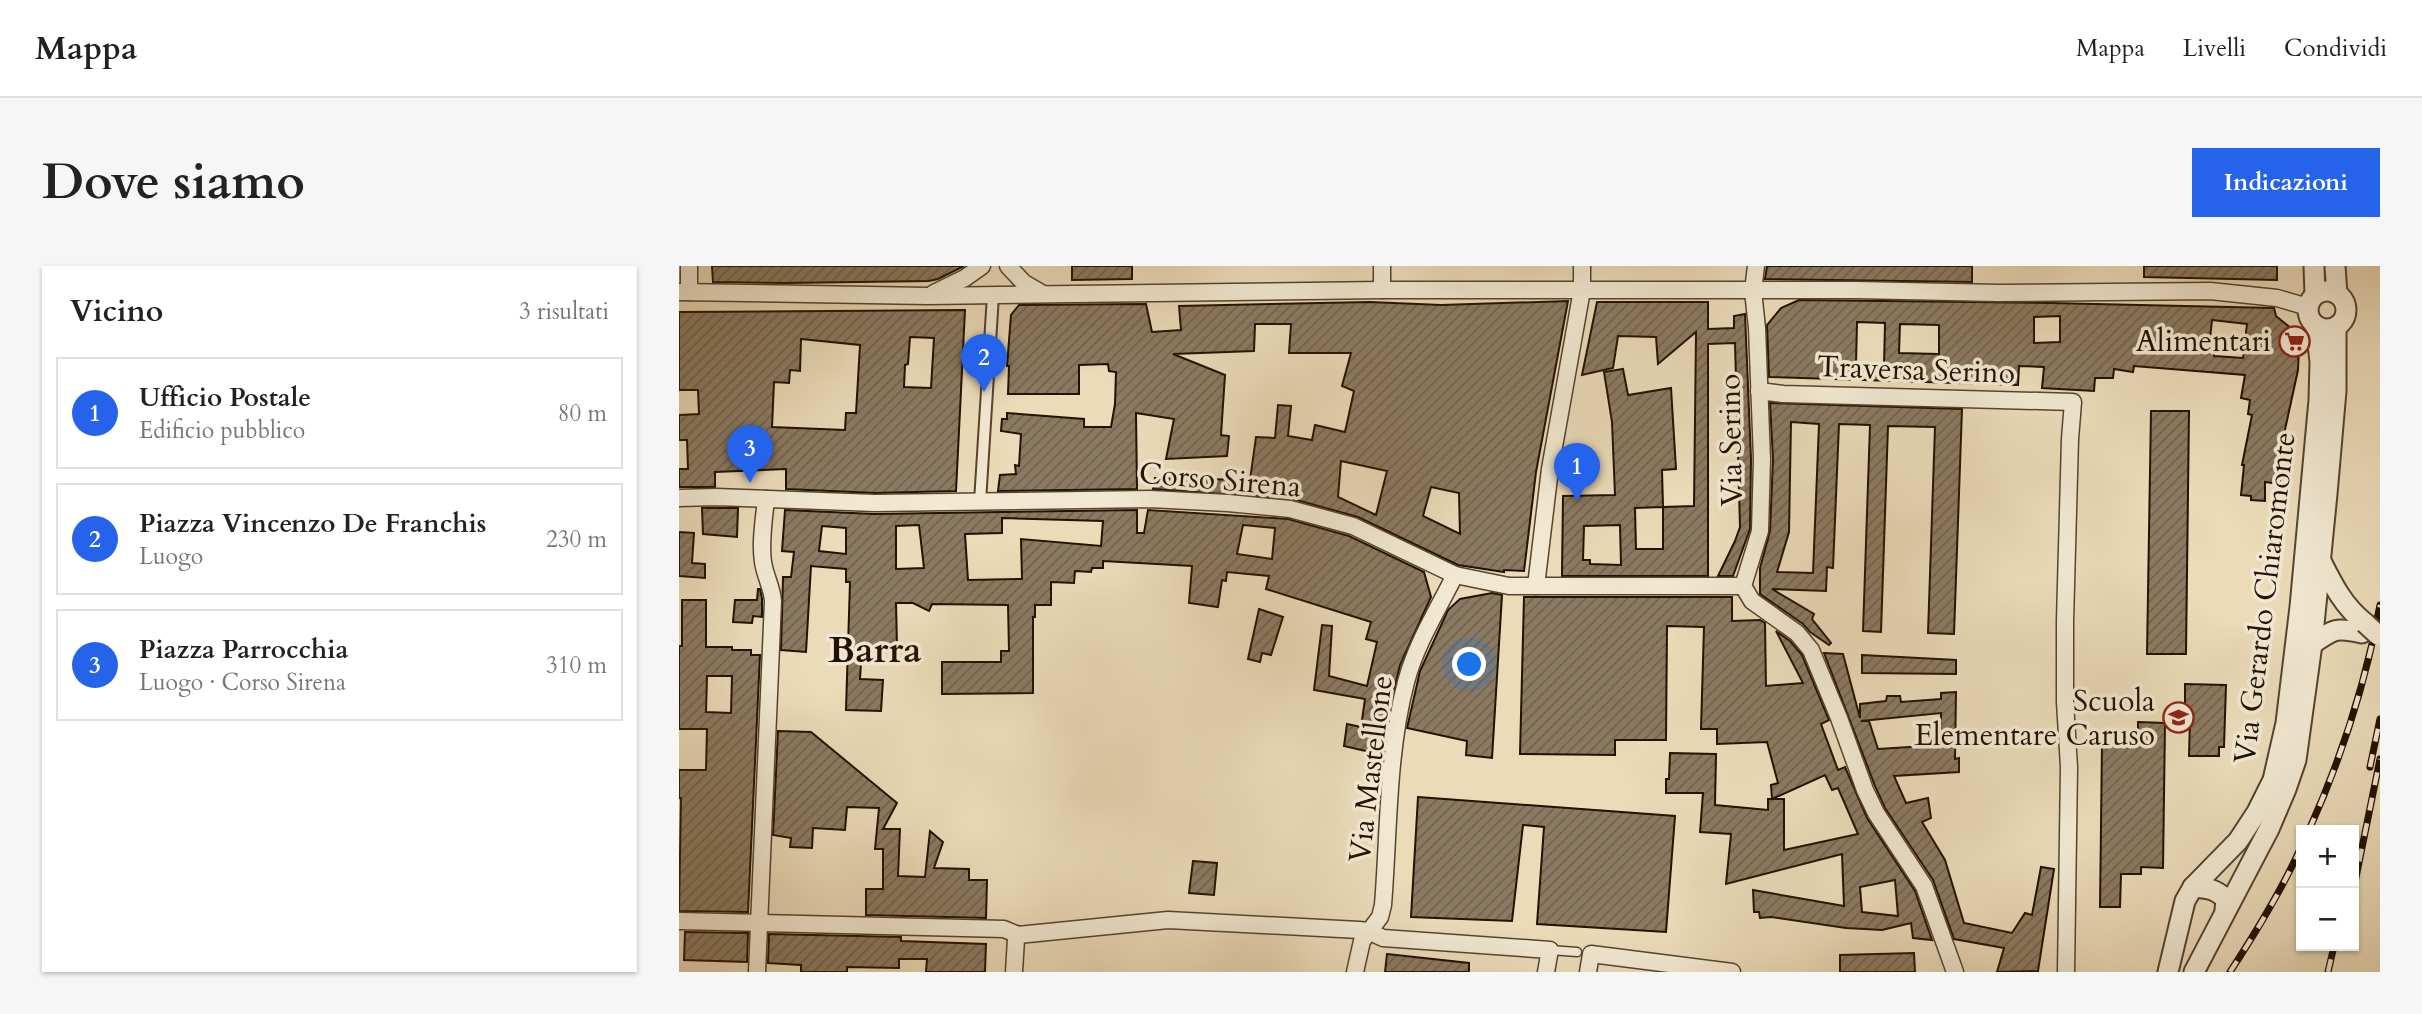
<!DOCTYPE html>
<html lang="it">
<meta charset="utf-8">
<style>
body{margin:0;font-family:Cardo,serif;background:#f6f6f6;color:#222}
.controls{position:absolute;right:21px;bottom:21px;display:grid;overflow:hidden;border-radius:0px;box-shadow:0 2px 5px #0004}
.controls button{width:63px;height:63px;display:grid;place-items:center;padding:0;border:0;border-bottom:2px solid #e0e0e0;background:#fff;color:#222;font:35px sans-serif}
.you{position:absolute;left:791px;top:399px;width:24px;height:24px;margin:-18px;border:5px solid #fff;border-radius:50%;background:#1a73e8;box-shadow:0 0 0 10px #1a73e833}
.badge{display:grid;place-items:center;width:46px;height:46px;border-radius:50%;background:#2563eb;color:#fff;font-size:23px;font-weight:700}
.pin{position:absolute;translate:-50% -58px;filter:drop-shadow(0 2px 4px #0008)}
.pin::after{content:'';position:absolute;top:37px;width:24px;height:21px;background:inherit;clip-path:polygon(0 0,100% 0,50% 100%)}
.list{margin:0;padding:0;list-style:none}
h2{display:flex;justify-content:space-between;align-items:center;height:91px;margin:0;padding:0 28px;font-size:30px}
h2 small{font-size:23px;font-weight:400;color:#767676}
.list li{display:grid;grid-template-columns:46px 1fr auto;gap:21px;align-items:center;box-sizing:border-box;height:112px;margin:0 14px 14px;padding:0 14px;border:2px solid #e0e0e0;border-radius:0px}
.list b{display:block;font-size:26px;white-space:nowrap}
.list p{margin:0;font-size:23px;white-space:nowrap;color:#767676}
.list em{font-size:23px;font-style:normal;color:#767676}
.map{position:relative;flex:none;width:1701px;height:706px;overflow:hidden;border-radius:0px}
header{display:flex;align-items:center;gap:42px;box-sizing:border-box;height:98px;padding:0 35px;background:#fff;border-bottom:2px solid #e0e0e0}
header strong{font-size:33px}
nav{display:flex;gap:38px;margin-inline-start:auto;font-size:24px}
.intro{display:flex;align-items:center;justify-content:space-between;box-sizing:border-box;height:168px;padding:0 42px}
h1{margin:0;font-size:49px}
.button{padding:18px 32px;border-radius:0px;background:#2563eb;color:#fff;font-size:24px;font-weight:700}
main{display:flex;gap:42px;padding:0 42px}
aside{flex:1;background:#fff;border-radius:0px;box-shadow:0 2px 5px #0004}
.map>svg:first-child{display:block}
.building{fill:url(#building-hatch);stroke:#231101;stroke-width:2;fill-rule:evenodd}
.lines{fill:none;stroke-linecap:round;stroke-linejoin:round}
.service-casing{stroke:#55442f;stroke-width:11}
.pedestrian-casing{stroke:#55442f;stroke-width:14}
.minor-casing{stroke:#55442f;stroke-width:19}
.tertiary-casing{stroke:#55442f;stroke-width:23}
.service{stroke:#f2e8d2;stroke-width:8}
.pedestrian{stroke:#f2e8d2;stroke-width:10}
.minor{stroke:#f2e8d2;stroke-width:16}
.tertiary{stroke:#f2e8d2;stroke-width:19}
.rail-casing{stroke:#231101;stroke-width:7}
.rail{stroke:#f2e8d2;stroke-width:4.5;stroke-dasharray:13;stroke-linecap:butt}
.tertiary-bridge-casing{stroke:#55442f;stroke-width:23;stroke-linecap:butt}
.tertiary-bridge{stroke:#f2e8d2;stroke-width:19}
.labels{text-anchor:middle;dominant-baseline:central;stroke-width:7;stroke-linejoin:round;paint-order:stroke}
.poi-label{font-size:30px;fill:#231101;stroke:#f2e8d2;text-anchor:end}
.street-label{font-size:30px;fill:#231101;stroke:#f2e8d2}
.district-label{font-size:37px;font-weight:bold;fill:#231101;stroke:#f2e8d2}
</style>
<header>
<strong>Mappa</strong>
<nav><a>Mappa</a><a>Livelli</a><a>Condividi</a></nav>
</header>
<div class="intro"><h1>Dove siamo</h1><a class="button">Indicazioni</a></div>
<main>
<aside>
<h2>Vicino<small>3 risultati</small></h2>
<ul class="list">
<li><span class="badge">1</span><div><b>Ufficio Postale</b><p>Edificio pubblico</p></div><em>80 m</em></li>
<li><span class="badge">2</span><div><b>Piazza Vincenzo De Franchis</b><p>Luogo</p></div><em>230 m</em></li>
<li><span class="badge">3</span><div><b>Piazza Parrocchia</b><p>Luogo · Corso Sirena</p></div><em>310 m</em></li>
</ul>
</aside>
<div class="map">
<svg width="1701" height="706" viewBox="0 0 1701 706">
<defs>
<pattern id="building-hatch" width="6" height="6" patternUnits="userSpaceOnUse" patternTransform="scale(1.75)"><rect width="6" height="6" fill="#8b7a61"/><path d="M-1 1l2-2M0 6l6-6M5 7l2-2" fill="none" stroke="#71634e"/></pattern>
</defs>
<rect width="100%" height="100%" fill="#ebdbb9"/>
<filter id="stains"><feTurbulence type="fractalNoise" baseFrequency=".00286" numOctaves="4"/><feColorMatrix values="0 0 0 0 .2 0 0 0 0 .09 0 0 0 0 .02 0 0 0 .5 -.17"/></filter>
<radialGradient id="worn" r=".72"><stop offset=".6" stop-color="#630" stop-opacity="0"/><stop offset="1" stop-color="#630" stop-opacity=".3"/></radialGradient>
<g class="building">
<path d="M33,0H285L259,13L250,15L107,17L34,16Z"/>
<path d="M393,0H453V13L393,14Z"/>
<path d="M1088,0H1293V16L1086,13Z"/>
<path d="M1465,0H1598V14L1465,11Z"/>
<path d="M1120,34L1371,37L1595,42L1597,50L1613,63L1620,82L1619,104L1602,182L1609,181L1600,218L1586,216V235L1572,234V230L1562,229L1565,199H1563L1573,149L1569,148L1571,134L1562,132L1566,109L1455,100L1454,106L1435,103L1434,112H1416L1415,125L1363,122L1365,101L1340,100L1339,119L1090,111L1088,59L1102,42ZM1381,50V76L1355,77V51ZM1533,54L1568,58L1564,92L1535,90V83L1530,82ZM1178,56L1206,57L1205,100L1177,99ZM1221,58L1260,59V88L1220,87Z"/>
<path d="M889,35L857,206L845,305L825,304V306L779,299L679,251L614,233L474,223L476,212L571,214L577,171L596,172L599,139L612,140L609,170L633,174L636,159L666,166L675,125L663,120L672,87H610L612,58H576L575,85L494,88L546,109L542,169L550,170L548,190L487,193L495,153L457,147L458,223L319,225L321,209L337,208L336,199L340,200L342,168L322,165L323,153H328V147L405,153V161H432L436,138L437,106L430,105L429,98L400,99V128H329L330,100H328L332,49L340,39L467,38L473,66L502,64L500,40L691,36L762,39ZM662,195L708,205L697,249L659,231ZM752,221L780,227L781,268L744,250Z"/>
<path d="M918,36H1029V63L1055,62V50L1066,48L1072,193L1071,263L1054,310H1039L1056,275L1061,261L1056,77L1029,78V310H883L884,230L936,229L933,156L925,106L944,103L949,129L992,122L997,203L983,204L984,241L1015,240L1017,66L979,98L977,71L939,70L934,102L903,109ZM984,241V283H957L956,242ZM941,259L942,299L911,298V294H904L905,260Z"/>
<path d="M286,44L277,225L196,227L107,223V203L36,206V221H0V203H9L8,174H0V149L20,148L19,124H0V46ZM231,71L255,72L252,122L225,121L226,99L229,98ZM122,73L181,79L177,147H167L166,164L93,161L95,116L110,117L111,104L121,105Z"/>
<path d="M1091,137L1283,143L1275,368L1249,367L1256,161L1209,160L1202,366L1184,365L1191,159L1160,158L1154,302L1148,301L1147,325L1093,323L1135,348L1133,353L1152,377L1150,379L1131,366L1124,358L1081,328V302L1091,265L1094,193ZM1112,156L1140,158L1134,307L1098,306L1110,266Z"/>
<path d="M1472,145H1510L1507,388H1468Z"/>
<path d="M23,242H59L58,271L24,268Z"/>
<path d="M106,244L196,248L458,244V267H465L469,244L609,253L670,270L745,306L752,331L721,399L711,441L704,489L665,480L668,458L682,461L686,433L635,424L643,359L653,360L650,410L688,420L698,376L687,373L692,356L587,323L590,310L548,306L547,315L543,314L539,341L510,337L513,300L424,295V302H413L412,306L396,305L395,317L372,316V339H356V351H354V427L263,428V396H322V385H330L329,339L253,338L250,345L234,337H217L218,380H183L181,413L204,414L202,445L167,444L171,316H167V303L132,300L127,386L102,384L104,311H112L115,286L103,285ZM323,252L424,255L422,280L342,273L343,313L289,314L286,268L323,267ZM240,259L245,302L217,303V260ZM564,259L596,262L593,293L558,288ZM143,260L167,262V288L140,285Z"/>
<path d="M0,266L15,267L13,297L26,298V312L0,310Z"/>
<path d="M79,323H81L83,332V351L74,350L73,357L54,356L56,334H78Z"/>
<path d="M813,327L823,329L813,492L787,489L788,475L728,462L741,405L769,344L781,333Z"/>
<path d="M845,331H1053V355L1081,354L1086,357L1087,420L1124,417L1097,365L1111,375L1123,389L1150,454L1142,458L1159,504L1166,501L1188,552L1236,625L1253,674L1234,672L1232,657L1203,664L1167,662L1092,651L1081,652L1080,646H1075L1074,624L1165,640L1163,588L1047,618L1052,568L1021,566L1024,527H987V513H990L991,487L1037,488L1036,539L1089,544V533H1105V584L1179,568L1159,522L1153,524L1146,509L1093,533L1092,519L1099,517L1088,476L1038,478V463H1022L1025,361L988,360L987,474H936V489L841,488ZM1216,614L1219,650L1183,646L1181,621Z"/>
<path d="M3,334H27V381H53V384H72V389H81L69,646L0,645L2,532H0V504H27L28,463H0V380H3ZM28,410H53L52,447L27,446Z"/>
<path d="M580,343L604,351L592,389L583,387L581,396L569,393Z"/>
<path d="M1145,387L1164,388L1181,452V438L1207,435L1208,430H1221L1222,436L1262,433V427L1277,426L1276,493L1280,492V506L1215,510L1227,537L1249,532L1252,552L1243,556L1266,594L1285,657L1333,667L1346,647L1353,649L1362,601L1375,603L1359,705L1318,706L1325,682L1275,673L1254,614L1206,542L1196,520ZM1262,447V479L1199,483L1190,455H1182Z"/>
<path d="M1183,389L1277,394V408L1183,407Z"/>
<path d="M1506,418L1547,419L1545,481H1540V490H1510L1511,453H1506Z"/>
<path d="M1459,456L1486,457L1484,602L1462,601V608H1442L1441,641H1421L1423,478H1437V470L1459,471Z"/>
<path d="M99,465L132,466L218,537L204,563H221L219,610L246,611L251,565L264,576L255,602L290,603V614H308L307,652L187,649V623H204V583H196L200,542L168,541L166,564L134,562L133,582L111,581L112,572L94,569Z"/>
<path d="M739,531L996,550L987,666L858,658L865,561L844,559L833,655L732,651Z"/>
<path d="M514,595L538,597L535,629L510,627Z"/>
<path d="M6,666L69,667L68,696L5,694Z"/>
<path d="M90,668L222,671V675L307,678L306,706H247L248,693H220V702L168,701V706H122V699L89,697Z"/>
<path d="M1235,687L1236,706H1161V689Z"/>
<path d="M708,688L790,697V706H706Z"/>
</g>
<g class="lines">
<defs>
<path id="service" d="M871,684L898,686"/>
<path id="pedestrian" d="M301,236L314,29"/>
<g id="minor">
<path d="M10,0V26"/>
<path d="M329,0L345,17L364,28"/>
<path d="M703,24V0"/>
<path d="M0,26L249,30L703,24H1177L1319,27L1531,25L1598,32L1629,41"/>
<path d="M255,27L286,12L303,0"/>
<path d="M1080,125L1104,128L1394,136L1391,173L1386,355V436L1390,501L1387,706"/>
<path d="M0,232L37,231L196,237L471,233L549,237L611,243L674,260L776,309L830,320H1064"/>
<path d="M857,320L871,203L903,24V0"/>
<path d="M1064,320L1073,335L1118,367L1132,384L1160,452L1186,524L1197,547L1245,620L1276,706"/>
<path d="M1064,320L1081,265L1083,193L1078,62L1074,25L1077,0"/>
<path d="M0,655L325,663L339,669"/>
<path d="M339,669L489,654L680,664L689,665L704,672L871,684L867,706"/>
<path d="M78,706L94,335C93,321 86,310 84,296C81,275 85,254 87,233"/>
<path d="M335,706L337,673L339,669"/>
<path d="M676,706L683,675L701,651L704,639C710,565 708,488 727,416C737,378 759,343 776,309"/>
<path d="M909,706L912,688L1053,706"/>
</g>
<g id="tertiary">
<path d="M1635,0L1636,29"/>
<path d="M1656,0L1658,28"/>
<circle cx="1648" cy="44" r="19"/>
<path d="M1641,293C1653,317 1664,340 1686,357"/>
<path d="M1633,378C1655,363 1657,361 1683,367"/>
<path d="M1514,621C1529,622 1536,623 1547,633L1546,644"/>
<path d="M1489,706L1506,635L1514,621L1559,575L1578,546L1594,514L1607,457L1621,341L1640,134L1641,96L1637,60"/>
<path d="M1515,706L1590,563L1607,523L1617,494L1633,378L1648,228L1657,125V61"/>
</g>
</defs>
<use href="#service" class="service-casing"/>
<use href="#pedestrian" class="pedestrian-casing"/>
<use href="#minor" class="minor-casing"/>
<use href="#tertiary" class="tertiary-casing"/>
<use href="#service" class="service"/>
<use href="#pedestrian" class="pedestrian"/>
<use href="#minor" class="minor"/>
<use href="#tertiary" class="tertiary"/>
<defs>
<g id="rail">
<path d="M1691,501L1701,453"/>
<path d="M1630,564C1662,493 1687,416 1701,339"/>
<path d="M1675,621L1701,493"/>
<path d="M1551,706C1577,666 1603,624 1622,581"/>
<path d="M1649,706L1655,680"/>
</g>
</defs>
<use href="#rail" class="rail-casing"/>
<use href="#rail" class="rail"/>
<defs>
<path id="tertiary-bridge" d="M1686,357L1699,369"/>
</defs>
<use href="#tertiary-bridge" class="tertiary-bridge-casing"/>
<use href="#tertiary-bridge" class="tertiary-bridge"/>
</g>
<defs>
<symbol id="supermarket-ring" viewBox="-11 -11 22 22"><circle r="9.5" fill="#f2e8d2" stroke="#8f2418" stroke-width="1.5"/><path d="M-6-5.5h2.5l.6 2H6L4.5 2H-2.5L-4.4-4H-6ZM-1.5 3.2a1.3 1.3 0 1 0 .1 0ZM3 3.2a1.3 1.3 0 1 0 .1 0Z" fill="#8f2418"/></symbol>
<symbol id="school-ring" viewBox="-11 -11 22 22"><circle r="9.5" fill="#f2e8d2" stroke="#8f2418" stroke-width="1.5"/><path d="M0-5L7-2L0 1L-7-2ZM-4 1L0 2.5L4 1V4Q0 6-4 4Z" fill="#8f2418"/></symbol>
</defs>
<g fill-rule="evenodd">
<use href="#supermarket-ring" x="1598" y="58" width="35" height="35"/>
<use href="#school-ring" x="1482" y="434" width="35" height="35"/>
</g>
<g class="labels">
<g class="poi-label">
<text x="1592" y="75">Alimentari</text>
<text x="1476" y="435">Scuola<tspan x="1476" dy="34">Elementare Caruso</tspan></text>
</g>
<g class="street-label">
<text transform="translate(1237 104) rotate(2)">Traversa Serino</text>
<text transform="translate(1052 174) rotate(-91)">Via Serino</text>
<text transform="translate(541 214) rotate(5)">Corso Sirena</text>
<text transform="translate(1586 332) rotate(-83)">Via Gerardo Chiaromonte</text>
<text transform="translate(692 503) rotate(-83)">Via Mastellone</text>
</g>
<g class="district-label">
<text x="196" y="384">Barra</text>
</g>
</g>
<rect width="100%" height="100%" filter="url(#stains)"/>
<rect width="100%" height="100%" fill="url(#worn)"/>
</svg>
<div class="controls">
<button>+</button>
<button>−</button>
</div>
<div class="you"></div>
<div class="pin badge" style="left:898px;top:235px">1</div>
<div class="pin badge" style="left:305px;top:126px">2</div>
<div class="pin badge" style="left:71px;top:217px">3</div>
</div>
</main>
